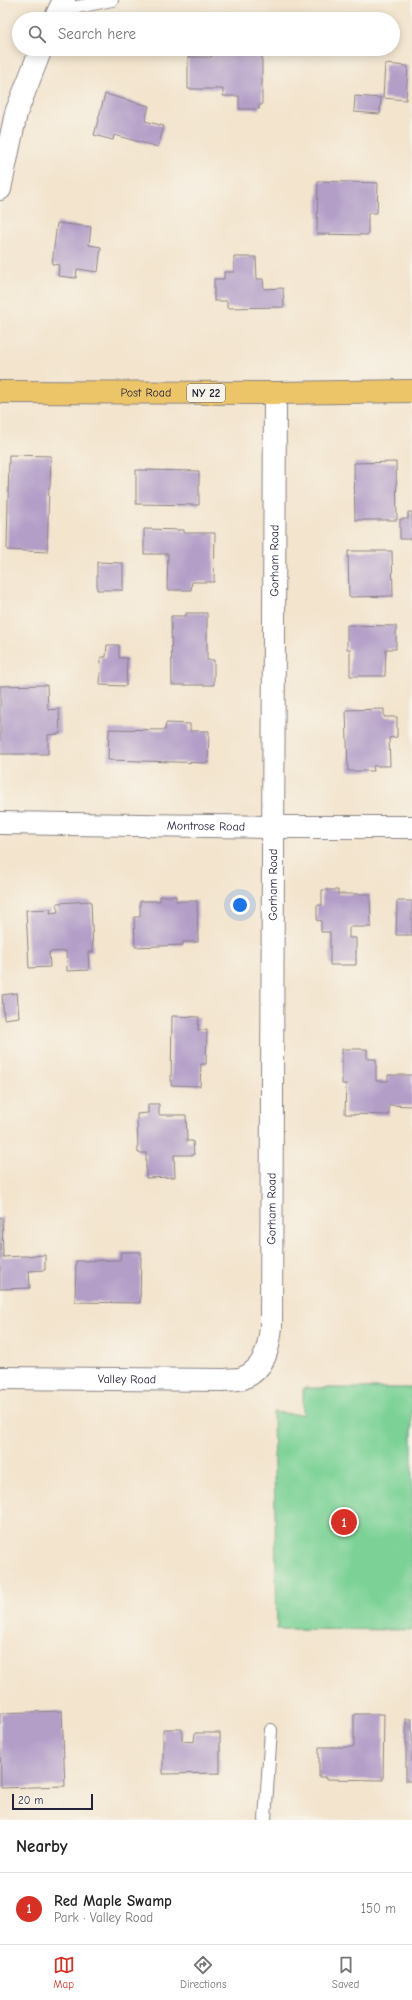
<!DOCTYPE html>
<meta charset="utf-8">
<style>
body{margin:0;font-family:"Comic Neue",sans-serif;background:#f6f6f6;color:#222}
.scale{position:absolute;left:12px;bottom:10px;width:81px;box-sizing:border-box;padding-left:4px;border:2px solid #22223b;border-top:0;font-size:11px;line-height:14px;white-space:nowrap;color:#22223b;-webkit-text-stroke:3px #f7f3e8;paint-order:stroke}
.you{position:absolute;left:240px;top:905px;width:14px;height:14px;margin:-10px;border:3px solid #fff;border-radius:50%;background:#1a73e8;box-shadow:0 0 0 6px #1a73e833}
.badge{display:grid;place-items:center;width:26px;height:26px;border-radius:50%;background:#d93025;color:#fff;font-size:13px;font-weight:700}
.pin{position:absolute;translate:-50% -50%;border:2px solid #fff;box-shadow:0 1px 4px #0006}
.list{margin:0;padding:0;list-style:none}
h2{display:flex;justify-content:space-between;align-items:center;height:52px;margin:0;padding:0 16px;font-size:17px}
h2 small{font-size:13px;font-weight:400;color:#767676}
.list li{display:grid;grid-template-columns:26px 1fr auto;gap:12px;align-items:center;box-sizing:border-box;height:72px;padding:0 16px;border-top:1px solid #e0e0e0}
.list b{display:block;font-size:15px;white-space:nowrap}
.list p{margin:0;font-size:13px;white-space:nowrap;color:#767676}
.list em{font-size:13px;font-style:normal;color:#767676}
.icon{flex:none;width:22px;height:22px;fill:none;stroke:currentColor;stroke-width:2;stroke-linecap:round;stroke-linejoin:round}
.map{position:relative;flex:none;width:412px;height:1820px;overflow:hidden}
.search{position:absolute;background:#fff;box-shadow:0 2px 10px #0003;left:12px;right:12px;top:12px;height:44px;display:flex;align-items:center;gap:10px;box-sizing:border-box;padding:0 14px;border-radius:22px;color:#767676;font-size:15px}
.sheet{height:124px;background:#fff}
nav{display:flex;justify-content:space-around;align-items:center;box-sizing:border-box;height:56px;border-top:1px solid #e0e0e0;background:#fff;font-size:11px;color:#767676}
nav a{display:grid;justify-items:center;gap:2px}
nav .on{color:#d93025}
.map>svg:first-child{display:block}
.green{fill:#7bd296;stroke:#4e7a68}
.building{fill:#b39ec8}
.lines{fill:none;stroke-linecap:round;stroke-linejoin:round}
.service-casing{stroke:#8a8384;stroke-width:14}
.minor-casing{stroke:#8a8384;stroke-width:24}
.primary-casing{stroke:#8a8384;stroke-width:24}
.service{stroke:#fff;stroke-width:12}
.minor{stroke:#fff;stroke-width:22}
.primary{stroke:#edc569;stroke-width:22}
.labels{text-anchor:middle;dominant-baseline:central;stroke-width:3;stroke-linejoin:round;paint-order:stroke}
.shield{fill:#f7f3e8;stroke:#62616f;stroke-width:1}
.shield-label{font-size:11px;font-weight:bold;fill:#22223b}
.street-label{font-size:12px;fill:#22223b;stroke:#f7f3e8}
</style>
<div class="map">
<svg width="412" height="1820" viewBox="0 0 412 1820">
<rect width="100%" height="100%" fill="#f7f3e8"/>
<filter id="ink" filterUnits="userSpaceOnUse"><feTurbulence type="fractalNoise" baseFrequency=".025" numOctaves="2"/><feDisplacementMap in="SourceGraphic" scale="8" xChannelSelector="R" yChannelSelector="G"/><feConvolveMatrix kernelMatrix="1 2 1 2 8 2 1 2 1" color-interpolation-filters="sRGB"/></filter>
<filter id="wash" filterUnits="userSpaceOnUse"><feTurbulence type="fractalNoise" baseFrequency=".012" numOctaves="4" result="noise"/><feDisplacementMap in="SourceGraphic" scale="16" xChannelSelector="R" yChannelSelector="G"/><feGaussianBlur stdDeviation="0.9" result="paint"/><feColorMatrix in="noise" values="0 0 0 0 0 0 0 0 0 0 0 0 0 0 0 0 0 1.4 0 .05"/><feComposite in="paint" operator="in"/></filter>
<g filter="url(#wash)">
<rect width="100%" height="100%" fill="#f3e4cd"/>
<path class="green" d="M303,1388H412V1630L277,1629L273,1412L303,1415Z"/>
<g id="blocks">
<g class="building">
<path d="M211,49H262V105H259V109H239V96H223V89H188V57H212Z"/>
<path d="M385,64L408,66L406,100L383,98Z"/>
<path d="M105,94L149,106L145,121L164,126L158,147L114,135L113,140L94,135Z"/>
<path d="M355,96L381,98L380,114L354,112Z"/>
<path d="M318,181L378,183L377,213H368V235L317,234Z"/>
<path d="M57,223L91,227L89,245L101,247L98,272L77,269L76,278L58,276L59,265L52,264Z"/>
<path d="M234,257H256L257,279H263L264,289L283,288L284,307L227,308V301H214V279H224V272H234Z"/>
<path d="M9,455L51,456L50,487H49L47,552L7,550Z"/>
<path d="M396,462L397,520H355L354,463Z"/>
<path d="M136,470L199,471V505L136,504Z"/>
<path d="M408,512H412V539H400V519H408Z"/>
<path d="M144,529L184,530V533H215L214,582H192L191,590H167L168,554H144Z"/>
<path d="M348,551H392L393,596L349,597Z"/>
<path d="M97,562L123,563V590H97Z"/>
<path d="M186,613H207V660H214V685H172L171,616H186Z"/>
<path d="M347,625L396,626V649H386L385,676H350V649H347Z"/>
<path d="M107,645H119V658H127L126,686L100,685L101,657H106Z"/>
<path d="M47,685L48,710L59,709L60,734L48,735V754H0V686Z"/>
<path d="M384,709V717H397V737L389,738L390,766H373L374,771H348L346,710Z"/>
<path d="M166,723L190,724V731H209L208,763L108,760L109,729L165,730Z"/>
<path d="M322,890H338V894H370L371,927H349V938H356V965H330V932H321V920L317,921V905H322Z"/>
<path d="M160,896H176V901H197L198,942H183V945L135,947L134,917H140V901H160Z"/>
<path d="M91,901L93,952H88L89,970L67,971L66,951L49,952L50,967L29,968L26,910L51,909L50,913L58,912L57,903Z"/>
<path d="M397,901H412V935H396Z"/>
<path d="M17,993L19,1017L4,1019L2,995Z"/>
<path d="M172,1016L199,1017L198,1030H207L206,1064H201L200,1086L171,1085Z"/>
<path d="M342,1049H367V1059H376V1081H388V1075H412V1106L389,1105V1115L345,1114L346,1084H342Z"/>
<path d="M148,1104H159V1115H186L187,1141H193L194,1155H174L175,1177L146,1178V1153H138L137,1114L148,1113Z"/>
<path d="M0,1217H2L3,1257L45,1255V1270L29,1271L30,1288L0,1289Z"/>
<path d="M121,1252H141L140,1303L75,1302L76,1261L120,1260Z"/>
<path d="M62,1711L65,1786L1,1788L0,1713Z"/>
<path d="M354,1714H384L383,1780L325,1779V1777H319V1747H354Z"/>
<rect x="406" y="1719" width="6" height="62"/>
<path d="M163,1729H182V1741L194,1742L195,1733H220V1773L163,1774Z"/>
</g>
</g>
</g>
<g filter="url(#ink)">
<use href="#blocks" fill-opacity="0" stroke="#8a8384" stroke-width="1"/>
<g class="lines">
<defs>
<g id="service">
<path d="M58,11L112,0"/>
<path d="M265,1820L271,1730"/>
</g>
<g id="minor">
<path d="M55,19L64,0"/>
<path d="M0,189L16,113L41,49"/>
<path id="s1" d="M0,823L273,827H412"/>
<path id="s2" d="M0,1378L224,1380C230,1379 238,1380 243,1378C265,1369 269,1347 271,1327L275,393"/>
</g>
<g id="primary">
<path id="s3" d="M0,392L275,393L412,391"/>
</g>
</defs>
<use href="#service" class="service-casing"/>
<use href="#minor" class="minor-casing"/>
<use href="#primary" class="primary-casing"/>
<use href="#service" class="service"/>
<use href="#minor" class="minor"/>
<use href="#primary" class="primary"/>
</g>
</g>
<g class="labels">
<rect class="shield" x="187" y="384" width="38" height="18" rx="3"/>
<g class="shield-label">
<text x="206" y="393">NY 22</text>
</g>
<g class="street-label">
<text stroke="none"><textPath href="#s3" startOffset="146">Post Road</textPath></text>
<text stroke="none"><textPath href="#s2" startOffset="1071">Gorham Road</textPath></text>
<text stroke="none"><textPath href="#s1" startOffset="206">Montrose Road</textPath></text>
<text stroke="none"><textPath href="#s2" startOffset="747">Gorham Road</textPath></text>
<text stroke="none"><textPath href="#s2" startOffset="423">Gorham Road</textPath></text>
<text stroke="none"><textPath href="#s2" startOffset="127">Valley Road</textPath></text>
</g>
</g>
</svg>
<div class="scale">20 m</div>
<div class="you"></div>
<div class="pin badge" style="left:344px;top:1522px">1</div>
<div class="search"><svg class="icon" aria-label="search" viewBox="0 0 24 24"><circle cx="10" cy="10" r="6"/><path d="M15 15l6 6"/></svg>Search here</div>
</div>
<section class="sheet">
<h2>Nearby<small></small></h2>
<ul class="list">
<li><span class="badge">1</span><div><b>Red Maple Swamp</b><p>Park · Valley Road</p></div><em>150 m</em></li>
</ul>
</section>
<nav>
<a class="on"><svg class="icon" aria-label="map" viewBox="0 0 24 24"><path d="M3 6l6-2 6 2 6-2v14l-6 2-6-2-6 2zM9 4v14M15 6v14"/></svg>Map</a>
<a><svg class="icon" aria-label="directions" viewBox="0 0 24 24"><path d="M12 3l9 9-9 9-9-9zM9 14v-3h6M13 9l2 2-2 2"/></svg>Directions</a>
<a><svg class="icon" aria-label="saved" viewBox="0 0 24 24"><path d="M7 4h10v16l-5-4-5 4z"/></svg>Saved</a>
</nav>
